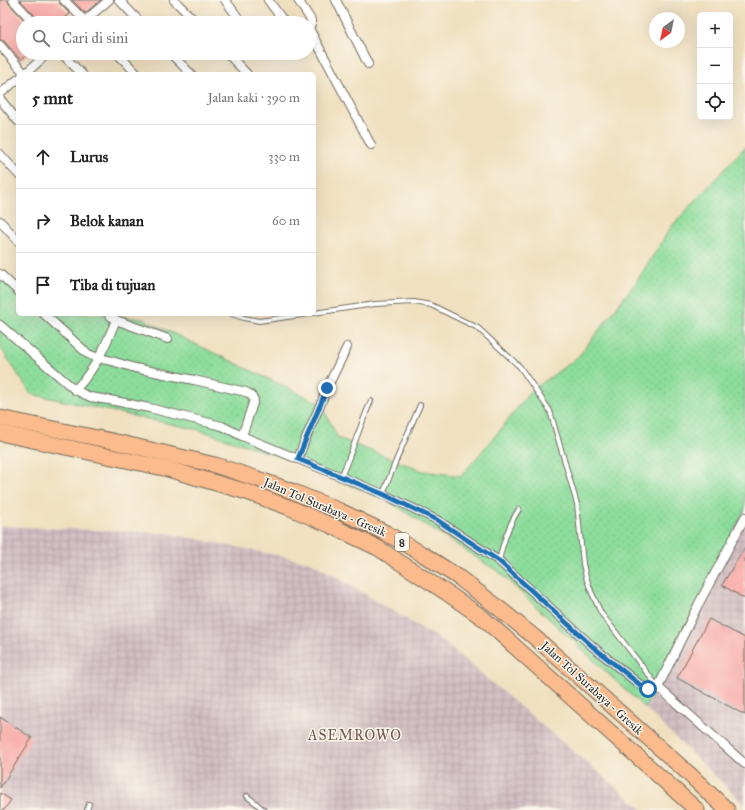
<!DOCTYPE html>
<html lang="id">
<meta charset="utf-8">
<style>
body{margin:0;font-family:"IM FELL Great Primer",serif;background:#f6f6f6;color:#222}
.controls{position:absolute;right:12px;top:12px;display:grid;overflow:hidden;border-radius:6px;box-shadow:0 4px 16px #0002}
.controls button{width:36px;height:36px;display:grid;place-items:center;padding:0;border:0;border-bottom:1px solid #e0e0e0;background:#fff;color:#222;font:20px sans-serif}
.compass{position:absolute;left:649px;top:12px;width:36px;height:36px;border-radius:50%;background:#fff;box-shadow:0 4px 16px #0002;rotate:213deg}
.stop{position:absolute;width:12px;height:12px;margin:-9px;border:3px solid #1f6fb2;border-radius:50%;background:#fff}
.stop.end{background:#1f6fb2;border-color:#fff;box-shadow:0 1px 4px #0008}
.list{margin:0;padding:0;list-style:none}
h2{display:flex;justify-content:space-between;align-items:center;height:52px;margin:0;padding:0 16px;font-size:17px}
h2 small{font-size:13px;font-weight:400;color:#767676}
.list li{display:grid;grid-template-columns:26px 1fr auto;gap:12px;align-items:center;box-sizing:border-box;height:64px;padding:0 16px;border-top:1px solid #e0e0e0}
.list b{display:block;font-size:15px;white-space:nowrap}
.list em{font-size:13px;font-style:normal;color:#767676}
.icon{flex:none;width:22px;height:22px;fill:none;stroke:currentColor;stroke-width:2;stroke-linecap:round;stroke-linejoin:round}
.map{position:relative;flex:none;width:745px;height:810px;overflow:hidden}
.search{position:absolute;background:#fff;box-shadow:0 4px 16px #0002;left:16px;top:16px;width:300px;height:44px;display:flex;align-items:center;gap:10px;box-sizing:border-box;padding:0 14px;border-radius:22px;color:#767676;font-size:15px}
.panel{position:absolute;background:#fff;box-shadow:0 4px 16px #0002;left:16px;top:72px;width:300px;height:244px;border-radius:6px}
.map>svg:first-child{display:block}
.industrial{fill:url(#industrial-grid)}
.grass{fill:url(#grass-dots);stroke:#5c8464}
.building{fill:#f8a3a0}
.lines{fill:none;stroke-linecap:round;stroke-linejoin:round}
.lane-casing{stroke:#706a5f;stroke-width:6}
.street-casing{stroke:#706a5f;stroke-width:10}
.highway-casing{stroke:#706a5f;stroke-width:17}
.lane{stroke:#fff;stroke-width:4}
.street{stroke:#fff;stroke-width:8}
.highway{stroke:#fbbb8c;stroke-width:15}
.route{stroke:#1f6fb2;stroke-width:5}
.labels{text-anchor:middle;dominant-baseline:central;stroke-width:3;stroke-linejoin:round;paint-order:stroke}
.shield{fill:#fbf7ec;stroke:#696865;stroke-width:1}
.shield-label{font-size:11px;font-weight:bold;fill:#2b2b2b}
.street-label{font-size:12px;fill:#2b2b2b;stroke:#fbf7ec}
.quarter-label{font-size:14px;letter-spacing:1px;fill:#735554;stroke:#fbf7ec}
</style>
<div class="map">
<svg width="745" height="810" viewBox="0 0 745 810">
<defs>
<pattern id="industrial-grid" width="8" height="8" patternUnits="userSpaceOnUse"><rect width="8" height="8" fill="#d2bec3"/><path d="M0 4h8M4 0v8" fill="none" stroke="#b4a3a8"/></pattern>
<pattern id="grass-dots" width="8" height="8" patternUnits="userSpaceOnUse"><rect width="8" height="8" fill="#8ddd9c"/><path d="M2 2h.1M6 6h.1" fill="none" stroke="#7abe87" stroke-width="1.8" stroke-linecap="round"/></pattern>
</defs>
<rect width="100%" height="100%" fill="#fbf7ec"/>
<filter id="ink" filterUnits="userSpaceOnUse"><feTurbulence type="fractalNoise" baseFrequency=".025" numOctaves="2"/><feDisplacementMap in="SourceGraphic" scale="8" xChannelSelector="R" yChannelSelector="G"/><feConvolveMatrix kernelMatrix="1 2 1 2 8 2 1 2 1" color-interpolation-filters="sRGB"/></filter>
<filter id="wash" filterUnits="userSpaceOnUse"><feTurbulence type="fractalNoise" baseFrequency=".012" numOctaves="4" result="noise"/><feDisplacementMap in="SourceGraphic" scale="16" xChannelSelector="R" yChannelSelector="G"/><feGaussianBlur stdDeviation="0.9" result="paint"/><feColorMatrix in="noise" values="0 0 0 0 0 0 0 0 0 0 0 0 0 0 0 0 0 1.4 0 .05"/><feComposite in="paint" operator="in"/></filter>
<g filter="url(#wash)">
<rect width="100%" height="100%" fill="#f0e0c0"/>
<g class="industrial">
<path d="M745,509V805L645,708Z"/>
<path d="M0,526L166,533L311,562L441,640L643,810H0Z"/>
</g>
<path class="grass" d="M745,147V509L645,708L499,572L393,504L304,464L199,430L31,394L0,347V281L18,282V314H94L143,319L321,404L338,438L423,471L461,476L501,429L530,392L578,357L637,281L671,227Z"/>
<g id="blocks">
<g class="building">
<path d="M0,0H8L9,4L27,23H23V53H29L21,60L4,41L0,40Z"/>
<path d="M20,0H59L60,4L70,14L59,23H39L38,19Z"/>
<path d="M72,0H101L85,13Z"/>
<path d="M745,547V599L722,585Z"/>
<path d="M709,619L745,638V715L677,678Z"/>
<path d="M0,717L32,738L0,788Z"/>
<path d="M0,793L11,800L4,810H0Z"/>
</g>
</g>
</g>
<g filter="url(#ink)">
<use href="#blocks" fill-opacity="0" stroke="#706a5f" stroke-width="1"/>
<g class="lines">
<defs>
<g id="lane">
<path d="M314,313L375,304L414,302L431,305L478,328L520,367L550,411L577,504L583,564L586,577L591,591L601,613L658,687"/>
<path d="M232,314L244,318L259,321L309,314"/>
<path d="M341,477C352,452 360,426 371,401"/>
<path d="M383,494L395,463L420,405"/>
<path d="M499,561C503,541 508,526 519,509"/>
<path d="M247,796L264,810"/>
<path d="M87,810L89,804"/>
</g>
<g id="street">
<path d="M13,0L34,23"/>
<path d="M64,0L87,23"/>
<path d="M119,0L141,23"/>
<path d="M174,0L197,23"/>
<path d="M225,0L237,16"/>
<path d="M268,0L285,23"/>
<path d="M298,0L311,20V24L309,28"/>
<path d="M336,0L368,64"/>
<path d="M82,23L109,0"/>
<path d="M309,28L371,145"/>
<path d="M0,45L25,74"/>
<path d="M61,53L82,74"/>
<path d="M117,53L137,74"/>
<path d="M170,53L191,74"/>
<path d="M227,53L247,74"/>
<path d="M25,74L48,53"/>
<path d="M0,94L18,79"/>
<path d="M0,99L18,121"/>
<path d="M0,154L18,174"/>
<path d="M0,221L18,241"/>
<path d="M0,274L18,291"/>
<path d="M44,314L88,354L98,358L112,361L135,368L194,380L246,392L251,395L254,400L242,436"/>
<path d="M108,314L116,320L168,339"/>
<path d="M0,325L75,390L90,397L115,401L149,408L222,426L242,436L383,494L437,520L499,561L592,646L639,684L654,691L658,687L698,605L745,517"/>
<path d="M75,390C80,385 85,379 89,373C101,357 108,339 116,320"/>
<path d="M298,459L305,440L322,401L327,388L347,347"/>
<path d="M658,687L745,764"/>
</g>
<g id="highway">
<path d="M0,418L112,441L215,465L255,478L294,492L340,511L386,533L424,555L458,577L495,605L539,641L688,773L727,810"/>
<path d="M0,433L168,469L247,492L288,507L330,525L378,548L450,595L483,618L697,810"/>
</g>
</defs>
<use href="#lane" class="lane-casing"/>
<use href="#street" class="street-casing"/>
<use href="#highway" class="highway-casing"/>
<use href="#lane" class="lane"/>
<use href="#street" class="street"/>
<use href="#highway" class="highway"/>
</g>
</g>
<g class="lines" filter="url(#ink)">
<path class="route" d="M327,388C318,412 307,435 298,459L383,494L437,520L499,561L592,646L639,684L648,689"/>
</g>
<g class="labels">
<rect class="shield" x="395" y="533" width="14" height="18" rx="3"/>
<g class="shield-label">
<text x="402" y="542">8</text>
</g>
<g class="street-label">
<text transform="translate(325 507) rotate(23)">Jalan Tol Surabaya - Gresik</text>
<text transform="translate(592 688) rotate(42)">Jalan Tol Surabaya - Gresik</text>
</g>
<g class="quarter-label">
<text x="355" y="735">ASEMROWO</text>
</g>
</g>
</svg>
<div class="controls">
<button>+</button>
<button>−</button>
<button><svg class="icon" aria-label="locate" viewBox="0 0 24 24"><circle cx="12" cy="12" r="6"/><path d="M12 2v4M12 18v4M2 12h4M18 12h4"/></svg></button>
</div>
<svg class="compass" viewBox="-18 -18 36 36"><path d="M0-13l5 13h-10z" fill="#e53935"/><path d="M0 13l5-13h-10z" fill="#767676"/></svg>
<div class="stop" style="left:648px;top:689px"></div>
<div class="stop end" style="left:327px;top:388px"></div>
<div class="search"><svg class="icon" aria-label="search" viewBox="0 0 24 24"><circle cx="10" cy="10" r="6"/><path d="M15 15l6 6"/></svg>Cari di sini</div>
<section class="panel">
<h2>5 mnt<small>Jalan kaki · 390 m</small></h2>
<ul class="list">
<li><svg class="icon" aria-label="ahead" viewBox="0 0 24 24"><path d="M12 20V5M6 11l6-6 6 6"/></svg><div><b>Lurus</b></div><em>330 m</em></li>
<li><svg class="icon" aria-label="right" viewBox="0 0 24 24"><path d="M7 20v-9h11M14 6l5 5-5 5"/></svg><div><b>Belok kanan</b></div><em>60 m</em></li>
<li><svg class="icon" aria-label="arrive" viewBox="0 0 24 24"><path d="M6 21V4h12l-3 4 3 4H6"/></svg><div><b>Tiba di tujuan</b></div></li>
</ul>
</section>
</div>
